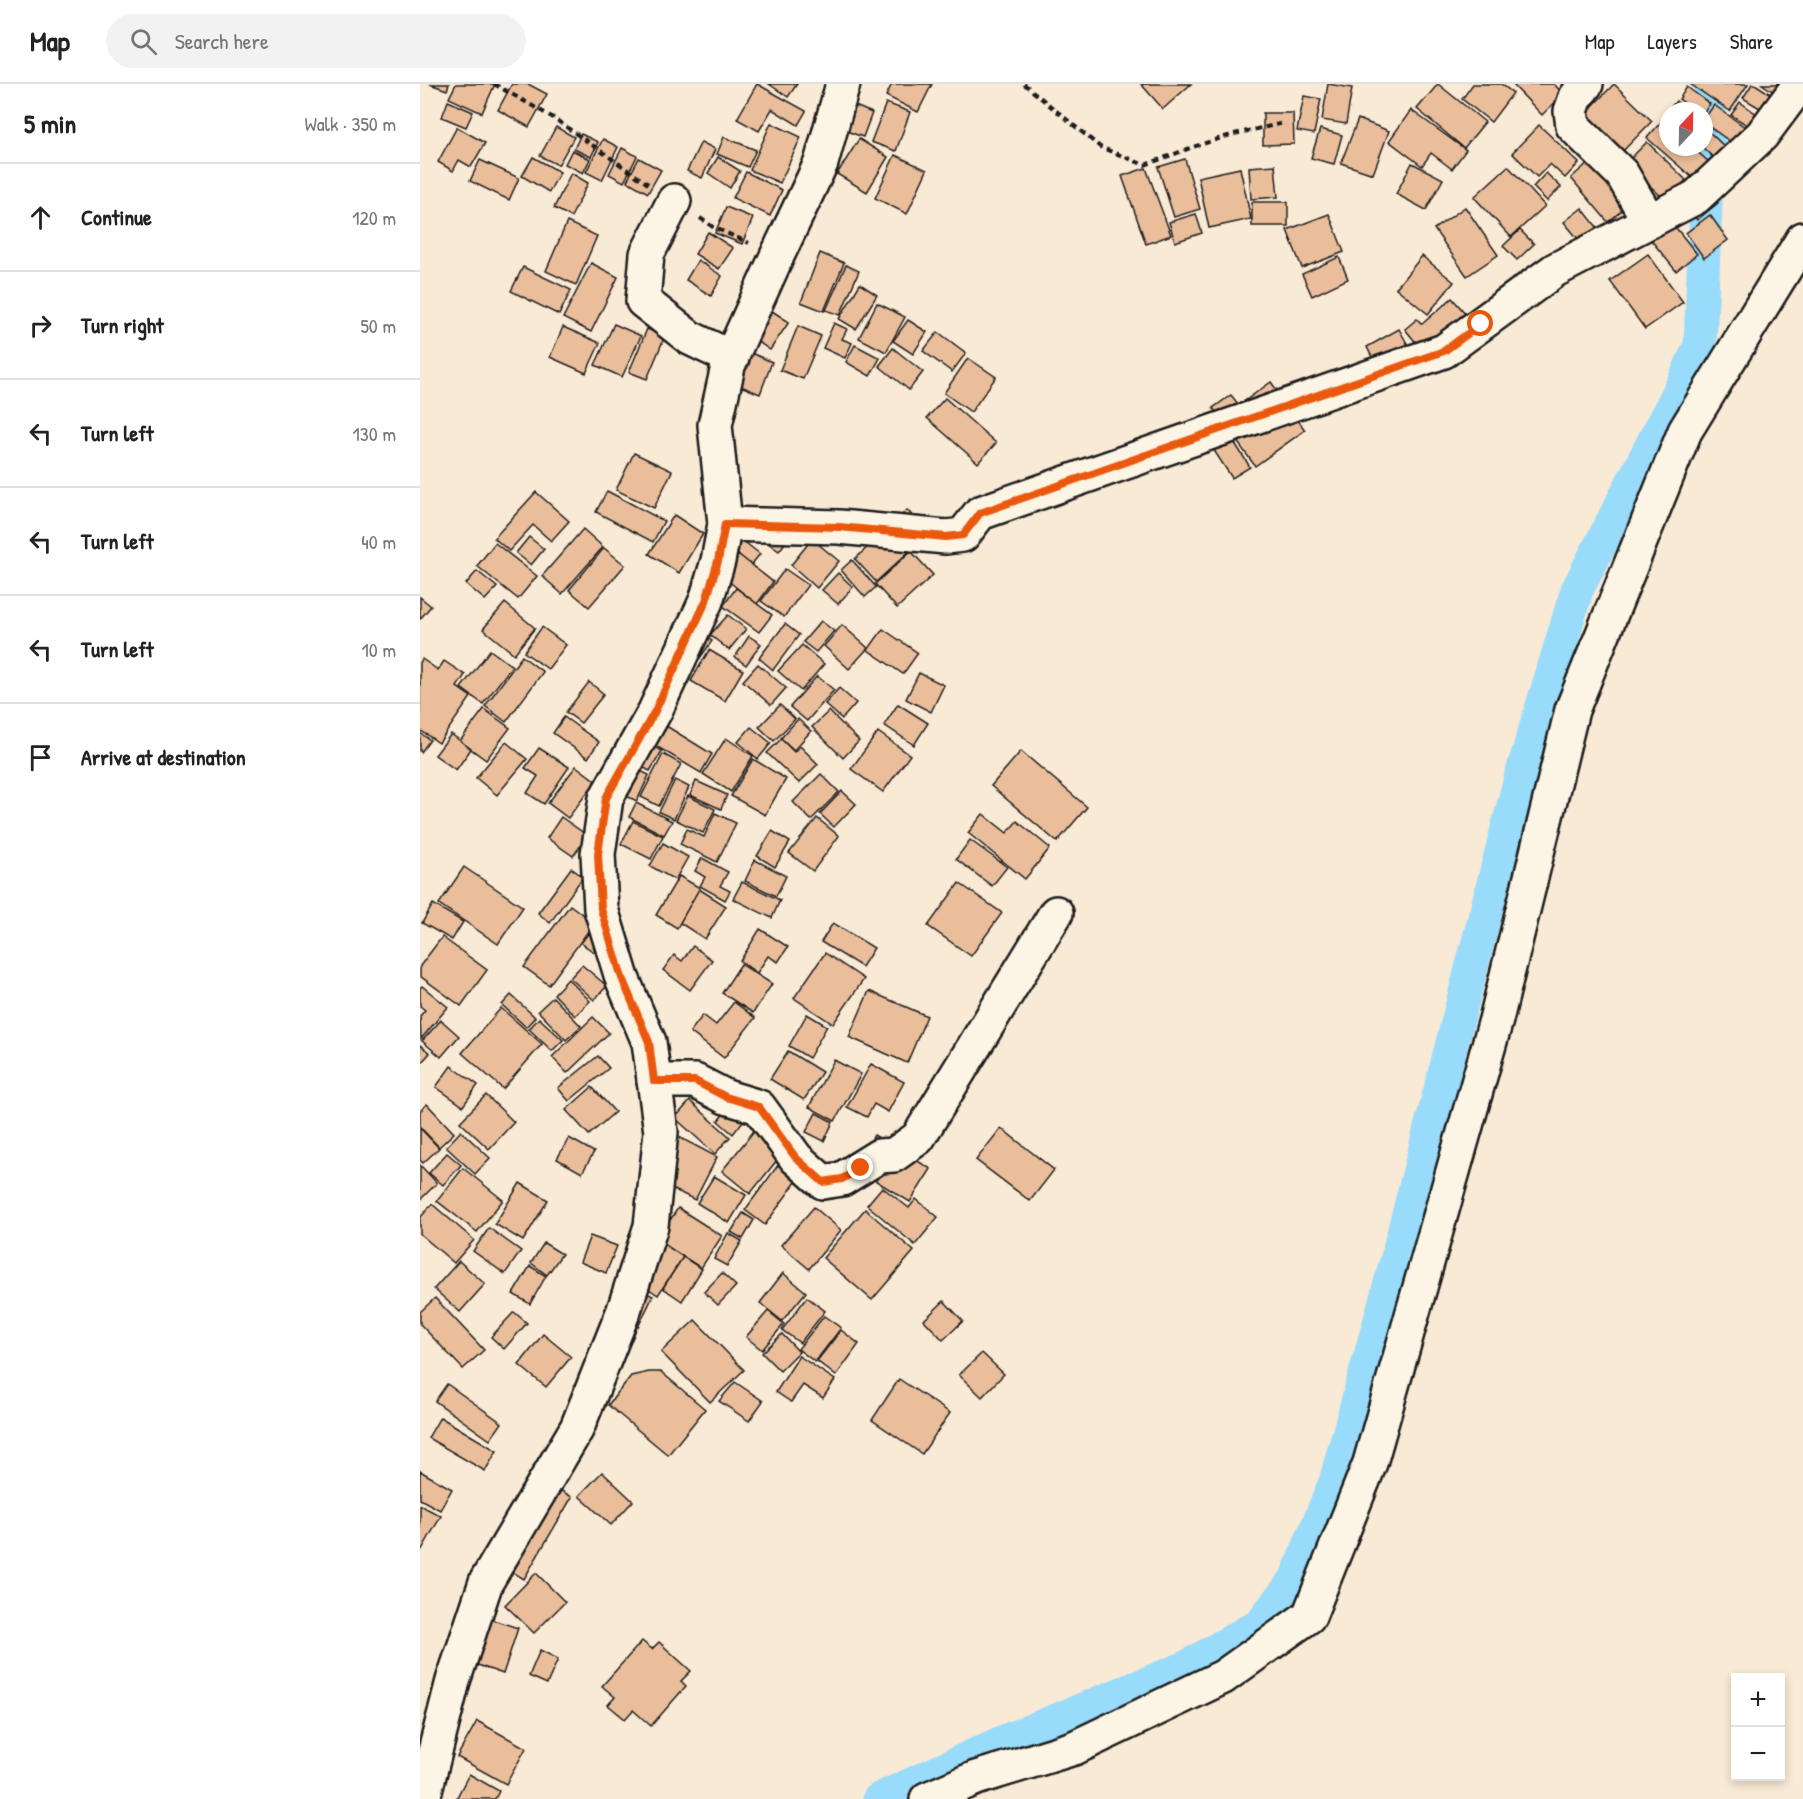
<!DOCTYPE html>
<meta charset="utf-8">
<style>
body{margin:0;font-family:"Patrick Hand",sans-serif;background:#f2f2f2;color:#222}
.controls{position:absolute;right:18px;bottom:18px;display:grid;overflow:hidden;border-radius:0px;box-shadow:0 3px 9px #0003}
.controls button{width:54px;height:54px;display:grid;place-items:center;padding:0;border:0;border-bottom:2px solid #e0e0e0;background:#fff;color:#222;font:30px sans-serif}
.compass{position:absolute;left:1239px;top:18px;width:54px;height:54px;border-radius:50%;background:#fff;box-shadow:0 3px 9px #0003;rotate:22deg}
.stop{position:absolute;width:18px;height:18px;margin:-14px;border:4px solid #ea580c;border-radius:50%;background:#fff}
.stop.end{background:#ea580c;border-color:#fff;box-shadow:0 2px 6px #0008}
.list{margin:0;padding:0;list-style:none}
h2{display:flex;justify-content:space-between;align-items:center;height:78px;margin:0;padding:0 24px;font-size:26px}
h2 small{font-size:20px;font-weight:400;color:#767676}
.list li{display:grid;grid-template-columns:39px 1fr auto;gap:18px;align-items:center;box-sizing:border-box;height:108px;padding:0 24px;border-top:2px solid #e0e0e0}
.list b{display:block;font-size:22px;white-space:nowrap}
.list em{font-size:20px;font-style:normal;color:#767676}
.icon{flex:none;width:33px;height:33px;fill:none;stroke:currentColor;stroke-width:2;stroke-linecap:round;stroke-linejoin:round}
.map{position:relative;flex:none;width:1383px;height:1715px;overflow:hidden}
header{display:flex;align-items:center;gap:36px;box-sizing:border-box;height:84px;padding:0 30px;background:#fff;border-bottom:2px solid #e0e0e0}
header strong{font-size:28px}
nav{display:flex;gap:33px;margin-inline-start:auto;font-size:21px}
.search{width:420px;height:54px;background:#f2f2f2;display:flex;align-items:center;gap:15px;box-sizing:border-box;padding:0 21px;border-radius:33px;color:#767676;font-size:22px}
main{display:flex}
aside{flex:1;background:#fff}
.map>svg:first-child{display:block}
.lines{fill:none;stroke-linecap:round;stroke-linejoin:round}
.canal{stroke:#98dbfa;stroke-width:33}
.building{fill:#ebbe9b;stroke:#1c1c1c;stroke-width:1.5}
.minor-casing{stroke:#1c1c1c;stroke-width:38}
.path{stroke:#1c1c1c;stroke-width:4;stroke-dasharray:6 4.5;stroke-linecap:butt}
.minor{stroke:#fcf5e5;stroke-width:33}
.route{stroke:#ea580c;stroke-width:8}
</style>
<header>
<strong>Map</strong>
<div class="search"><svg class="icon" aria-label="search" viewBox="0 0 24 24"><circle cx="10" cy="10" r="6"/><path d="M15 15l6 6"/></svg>Search here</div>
<nav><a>Map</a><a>Layers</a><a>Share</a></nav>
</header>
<main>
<aside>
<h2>5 min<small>Walk · 350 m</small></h2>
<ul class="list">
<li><svg class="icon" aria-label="ahead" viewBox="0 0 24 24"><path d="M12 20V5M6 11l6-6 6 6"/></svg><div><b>Continue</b></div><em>120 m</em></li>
<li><svg class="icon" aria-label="right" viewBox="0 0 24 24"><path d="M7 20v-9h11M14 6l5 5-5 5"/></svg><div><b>Turn right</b></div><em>50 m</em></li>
<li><svg class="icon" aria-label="left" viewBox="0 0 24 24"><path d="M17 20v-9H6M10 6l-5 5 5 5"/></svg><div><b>Turn left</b></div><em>130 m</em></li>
<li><svg class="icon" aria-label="left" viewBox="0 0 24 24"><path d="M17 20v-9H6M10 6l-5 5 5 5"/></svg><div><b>Turn left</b></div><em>40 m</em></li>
<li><svg class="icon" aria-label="left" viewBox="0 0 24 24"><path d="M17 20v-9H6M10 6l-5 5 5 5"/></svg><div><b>Turn left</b></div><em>10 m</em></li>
<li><svg class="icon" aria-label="arrive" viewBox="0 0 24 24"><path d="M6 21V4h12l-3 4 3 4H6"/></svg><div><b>Arrive at destination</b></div></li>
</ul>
</aside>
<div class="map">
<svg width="1383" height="1715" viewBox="0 0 1383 1715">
<rect width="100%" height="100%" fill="#f9ead6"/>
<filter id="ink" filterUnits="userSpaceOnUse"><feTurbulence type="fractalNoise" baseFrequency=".0167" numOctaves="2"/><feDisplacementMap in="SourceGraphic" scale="12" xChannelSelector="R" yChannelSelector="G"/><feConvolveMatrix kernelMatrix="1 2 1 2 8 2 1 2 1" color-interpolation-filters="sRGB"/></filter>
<g filter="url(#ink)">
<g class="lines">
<path class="canal" d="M459,1715L584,1657L766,1583L840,1540L875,1496L915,1398L975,1181L1099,698L1157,506L1263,299L1280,261L1291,0"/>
</g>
<g class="building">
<path d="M10,0H29L27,6Z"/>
<path d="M36,0H75L62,29L29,14Z"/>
<path d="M92,0H108L127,10L109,43L78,26Z"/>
<path d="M337,0L386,27L378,41L352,25L339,47L317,35Z"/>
<path d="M349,0H377L368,13Z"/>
<path d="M472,0H512L498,28L466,12Z"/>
<path d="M721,0H771L743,25Z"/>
<path d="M908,0L932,4L926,40L902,36Z"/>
<path d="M1018,0L1065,38L1044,64L997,25Z"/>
<path d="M1053,0H1081L1093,9L1071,38L1042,15Z"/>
<path d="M1096,0H1134L1143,10L1122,31L1094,2Z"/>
<path d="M1194,0L1232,37L1201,69L1163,32Z"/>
<path d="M1270,0H1328L1310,27Z"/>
<path d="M1332,0H1335L1352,11L1343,26L1323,14Z"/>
<path d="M1342,0H1363L1357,10Z"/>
<path d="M1267,3L1290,20L1284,28L1275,27L1259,15Z"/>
<path d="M884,12L901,15L894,50L877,47Z"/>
<path d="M28,17L53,28L46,43L22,33Z"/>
<path d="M1256,17L1267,27H1248V32L1245,30Z"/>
<path d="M1320,18L1338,31L1330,43L1311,31Z"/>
<path d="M428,19L452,29L443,53L418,44Z"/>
<path d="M466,19L490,28L476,67L451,58Z"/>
<path d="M1294,21L1329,46L1318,63L1284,39V35Z"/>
<path d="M991,26L1046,66L1032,85L1011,69L1002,82L969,57Z"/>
<path d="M843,29H873L874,60L843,61Z"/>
<path d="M938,35L969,47L953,90L921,79Z"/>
<path d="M1242,37L1248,42V63H1272L1290,79L1275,96L1227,54Z"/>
<path d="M351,39L381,53L360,99L330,86Z"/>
<path d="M1119,41L1159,79L1145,94L1130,80L1117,93L1092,69Z"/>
<path d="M37,43L65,59L51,83L39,76L33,87L18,78Z"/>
<path d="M136,43L154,53L138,81L120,72Z"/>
<path d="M1284,43L1307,65L1296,76L1282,63H1284Z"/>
<path d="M900,45L922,51L914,80L891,74Z"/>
<path d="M161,50L178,58L171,73L154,65Z"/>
<path d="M304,53L336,66L328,83L297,70Z"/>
<path d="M183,55L198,63L182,96L166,88Z"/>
<path d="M439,55L468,73L447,108L417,90Z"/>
<path d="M281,58L295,65L282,94L267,87Z"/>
<path d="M1227,58L1266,96L1246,117L1206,79Z"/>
<path d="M202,64L217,72L204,98L189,90Z"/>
<path d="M152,66L170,75L163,89L145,80Z"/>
<path d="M475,71L507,86L487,130L455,114Z"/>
<path d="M113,73L140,88L129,108L102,92Z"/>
<path d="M298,73L320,87L310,104L288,89Z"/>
<path d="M219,74L241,86L228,109L207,97Z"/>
<path d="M765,75L780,125L754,133L738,83Z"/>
<path d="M60,76L99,94L89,116L50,97Z"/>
<path d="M1169,78L1207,122L1188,138L1151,94Z"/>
<path d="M992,79L1023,95L1006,126L976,110Z"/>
<path d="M855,81L858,113L831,115L829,83Z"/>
<path d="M1088,82L1125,122L1091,153L1054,113Z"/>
<path d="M726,84L751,151L726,160L702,92Z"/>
<path d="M820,84L831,135L789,144L778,93Z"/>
<path d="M326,88L362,106L350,132L313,114Z"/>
<path d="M151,89L168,99L151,133L134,124Z"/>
<path d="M1126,89L1141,103L1127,117L1113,103Z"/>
<path d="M1289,108L1298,119L1277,136L1268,125Z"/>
<rect x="832" y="118" width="36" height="24"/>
<path d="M306,123L333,134L322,160L295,149Z"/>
<path d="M1045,123L1078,171L1047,192L1014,145Z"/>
<path d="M1162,124L1177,143L1159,156L1144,138Z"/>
<path d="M776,130L782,149L755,158L749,138Z"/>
<path d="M909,130L924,168L882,184L867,146Z"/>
<path d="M1290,131L1308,156L1284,174L1266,149Z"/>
<path d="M1248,134L1277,170L1256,187L1227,151Z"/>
<path d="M147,138L177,152L156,201L126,187Z"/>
<path d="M1100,146L1114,160L1097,176L1083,162Z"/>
<path d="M288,148L313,164L299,185L275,170Z"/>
<path d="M400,169L424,179L404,227L381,218Z"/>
<path d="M1228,170L1263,218L1225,245L1190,197Z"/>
<path d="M1002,172L1034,198L1008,230L976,204Z"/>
<path d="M919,173L928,195L892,212L882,190Z"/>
<path d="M278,176L302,192L291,212L266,196Z"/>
<path d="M171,179L198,193L171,248L143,234Z"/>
<path d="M426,181L439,187L420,231L406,226Z"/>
<path d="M103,183L151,206L139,231L91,207Z"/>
<path d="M440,200L457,211L436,245L419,235Z"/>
<path d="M1032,214L1046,230L1002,266L985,245L997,235L1002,240Z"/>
<path d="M457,219L485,233L466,268L439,254Z"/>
<path d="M346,223L369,238L350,266L328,251Z"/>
<path d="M488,236L507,248L493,270L473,257Z"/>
<path d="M414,239L427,245L422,255L432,259L425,274L403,264Z"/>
<path d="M194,240L221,252L202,293L175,281Z"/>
<path d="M378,242L401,252L383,295L360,286Z"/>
<path d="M143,243L180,259L166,289L130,273Z"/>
<path d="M227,245L245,252L227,295L209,288Z"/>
<path d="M979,245L989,263L956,281L947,263Z"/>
<path d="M518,248L546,269L532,288L503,267Z"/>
<path d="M435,261L460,274L450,292L426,278Z"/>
<path d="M473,264L503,288L489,306L459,282Z"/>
<path d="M324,266L352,278L340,310L311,298Z"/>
<path d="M548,274L576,293L551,328L524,309Z"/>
<path d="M851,298L885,346L835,382L793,324L811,311L819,321Z"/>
<path d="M525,314L576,359L558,379L507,334Z"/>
<path d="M811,353L830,383L812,394L793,365Z"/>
<path d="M214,369L252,387L234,424L196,406Z"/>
<path d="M187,407L244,437L233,458L176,428Z"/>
<path d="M116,408L149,437L131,457L113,441L89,467L74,454Z"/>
<path d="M487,426L509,449L456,498L435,475Z"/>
<path d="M254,431L283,450L259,489L229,470Z"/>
<path d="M378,442L359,467L345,457Z"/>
<path d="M163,445L183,463L142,510L122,492Z"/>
<path d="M317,452L340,470L331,481L308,462Z"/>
<path d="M109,453L124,465L111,481L96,469Z"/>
<path d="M392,455L419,477L397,504L371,481Z"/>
<path d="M75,459L117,492L98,515L57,482Z"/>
<path d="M184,464L205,481L169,523L149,506Z"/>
<path d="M491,467L513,491L477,524L455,500Z"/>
<path d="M319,471L353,498L337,520L302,492Z"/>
<path d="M432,476L456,503L445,513L421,486Z"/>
<path d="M365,485L388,501L364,533L341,517Z"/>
<path d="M57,487L77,503L65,516L46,500Z"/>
<path d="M418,489L433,503L418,520L402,506Z"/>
<path d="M316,504L352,531L339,548L303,522Z"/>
<path d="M0,513L11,522L0,535Z"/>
<path d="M85,519L115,544L94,570L63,545Z"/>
<path d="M308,531L326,545L309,566L290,551Z"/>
<path d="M401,537L414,547L396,568L383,558Z"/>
<path d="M365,540L379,551L353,586L339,574Z"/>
<path d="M422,541L448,564L429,585L404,562Z"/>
<path d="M122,543L146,561L128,585L104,568Z"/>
<path d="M273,544L292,557L278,577L258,564Z"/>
<path d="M463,545L498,569L483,590L448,566Z"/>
<path d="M329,552L341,560L326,581L315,573Z"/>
<path d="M382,561L404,580L381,607L358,587Z"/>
<path d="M70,566L92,582L63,620L41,604Z"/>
<path d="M289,566L323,586L305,617L271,597Z"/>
<path d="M102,572L123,588L86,638L65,622Z"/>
<path d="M2,575L18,586L24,577L45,591L37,603L51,613L19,659L0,646V579Z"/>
<path d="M338,580L366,604L351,621L323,597Z"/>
<path d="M499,589L524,601L511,628L486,615Z"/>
<path d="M397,592L414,606L387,637L370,623Z"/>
<path d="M169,598L184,610L161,639L146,628Z"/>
<path d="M419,604L436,619L422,635L405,620Z"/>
<path d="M478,620L508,639L494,661L464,641Z"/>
<path d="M360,621L375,635L354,657L339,643Z"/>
<path d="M64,625L90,644L66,676L40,657Z"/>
<path d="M409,627L439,657L423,674L392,643Z"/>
<path d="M144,633L179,658L168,674L133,649Z"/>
<path d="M378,635L391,647L374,666L361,654Z"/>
<path d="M243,640L292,670L281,689L231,659Z"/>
<path d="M331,643L351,659L338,675L318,658Z"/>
<path d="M458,648L490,671L463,708L431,685Z"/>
<path d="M0,649L10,656L1,668L0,667Z"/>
<path d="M31,650L51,665L36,686L15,671Z"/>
<path d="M306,654L333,672L311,708L283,690Z"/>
<path d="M361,655L374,668L380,662L398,680L379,699L347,669Z"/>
<path d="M86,658L107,675L77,711L56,694Z"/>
<path d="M225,659L242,667L230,687L214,679Z"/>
<path d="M119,664L149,683L124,720L107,709L118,692L105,684Z"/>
<path d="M601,667L667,723L637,758L571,702Z"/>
<path d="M243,670L261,680L239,722L221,713Z"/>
<path d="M333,675L366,695L345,731L311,712Z"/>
<path d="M208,681L229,691L217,717L195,707Z"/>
<path d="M156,682L176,697L148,734L128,719Z"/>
<path d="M401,690L419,708L391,736L373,718Z"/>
<path d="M255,696L269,703L254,735L239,728Z"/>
<path d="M276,697L307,711L301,725L270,711Z"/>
<path d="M422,707L436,720L414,743L400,730Z"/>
<path d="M268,712L295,725L283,749L256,736Z"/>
<path d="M216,719L252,737L244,751L209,733Z"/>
<path d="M295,729L316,739L297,778L260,760L267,745L284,753Z"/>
<path d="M563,730L587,749L597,737L630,764L605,795L548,749Z"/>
<path d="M141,733L168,752L153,772L127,754Z"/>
<path d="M397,734L419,752L393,787L369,769Z"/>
<path d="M213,737L243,752L231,775L201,760Z"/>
<path d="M352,747L370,758L355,783L337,772Z"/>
<path d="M550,756L587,783L572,802L536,775Z"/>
<path d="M243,759L268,773L255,796L230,782Z"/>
<path d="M282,774L308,788L300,802L310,807L305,816L280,802L285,793L275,787Z"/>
<path d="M335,776L366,792L356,812L325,797Z"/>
<path d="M44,783L103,823L78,860L19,820Z"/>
<path d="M151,784L163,793L130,839L118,829Z"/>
<path d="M259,792L280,804L257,844L236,831Z"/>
<path d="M322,798L360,816L352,834L313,815Z"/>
<path d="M539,799L582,829L551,872L508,842Z"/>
<path d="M279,805L306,822L285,855L260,839Z"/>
<path d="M13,820L43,838L32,856L2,839Z"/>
<path d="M150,821L174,839L129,901L104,883Z"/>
<path d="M413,839L454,864L442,883L401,858Z"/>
<path d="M340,845L368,863L358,878L348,872L337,889L320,877Z"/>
<path d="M170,847L182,856L174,868L161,859Z"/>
<path d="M22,853L67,886L41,922L0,892V882Z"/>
<path d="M273,862L292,876L270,906L243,886L254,871L262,877Z"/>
<path d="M405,869L444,895L413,940L374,914Z"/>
<path d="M321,880L352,900L333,929L302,909Z"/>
<path d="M162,881L187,902L174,916L150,894Z"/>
<path d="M148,895L170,917L155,932L134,910Z"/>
<path d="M2,902L28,923L1,955L0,932L5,926L0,922V904Z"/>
<path d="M449,907L507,932L487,979L429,953Z"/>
<path d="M91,911L115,933L106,943L82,921Z"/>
<path d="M133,913L161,942L146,956L118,927Z"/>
<path d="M314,918L335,934L304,974L270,948L283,931L296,941Z"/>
<path d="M81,924L122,960L83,1005L42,969Z"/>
<path d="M387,930L407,942L389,974L369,962Z"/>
<path d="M173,933L189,949L147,989L132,973Z"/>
<path d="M119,934L143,956L132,967L109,945Z"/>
<path d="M21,936L39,952L21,973L2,957Z"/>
<path d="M0,961L10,969L0,980Z"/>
<path d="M368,967L402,988L384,1016L350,995Z"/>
<path d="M178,972L189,984L149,1017L138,1004Z"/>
<path d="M414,976L441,990L415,1037L389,1023Z"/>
<path d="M451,980L484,998L468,1028L454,1020L447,1033L427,1023Z"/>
<path d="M31,982L58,1001L43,1022L16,1003Z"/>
<path d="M172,1003L195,1028L169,1051L146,1026Z"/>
<path d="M66,1011L94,1038L69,1065L40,1038Z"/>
<path d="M318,1011L334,1023L313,1050L298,1037Z"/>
<path d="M270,1017L310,1053L295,1070L255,1034Z"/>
<path d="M7,1020L34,1049L19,1063L0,1043V1027Z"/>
<path d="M396,1029L413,1038L404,1057L386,1048Z"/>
<path d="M341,1038L369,1061L330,1110L302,1087Z"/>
<path d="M0,1044L19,1064L3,1079L0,1076Z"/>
<path d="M581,1044L634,1086L610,1117L556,1076Z"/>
<path d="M41,1047L70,1074L55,1090L26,1063Z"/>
<path d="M454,1051L511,1085L490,1118L453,1095L445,1066Z"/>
<path d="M259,1053L297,1073L275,1116L236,1097Z"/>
<path d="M149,1054L174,1068L162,1089L137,1075Z"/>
<path d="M375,1058L394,1073L345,1141L325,1126Z"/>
<path d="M27,1069L41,1081L23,1101L9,1089Z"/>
<path d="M0,1081L17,1099L0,1116Z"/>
<path d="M43,1084L83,1116L57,1148L17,1117Z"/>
<path d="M294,1092L326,1111L309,1139L277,1119Z"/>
<path d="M100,1099L128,1116L103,1157L75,1140Z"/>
<path d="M462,1103L489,1124L496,1115L518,1133L495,1161L447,1121Z"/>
<path d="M12,1120L54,1156L34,1179L0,1150V1134Z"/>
<path d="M394,1123L421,1146L389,1185L361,1161Z"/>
<path d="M258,1124L302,1152L281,1184L237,1156Z"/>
<path d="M445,1125L494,1167L452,1216L403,1174Z"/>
<path d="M323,1129L334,1136L323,1155L311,1148Z"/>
<path d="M69,1144L101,1167L85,1190L53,1167Z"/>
<path d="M308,1149L322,1157L307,1182L294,1175Z"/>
<path d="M170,1152L197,1162L186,1189L160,1178Z"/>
<path d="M124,1159L142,1170L127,1191L111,1179Z"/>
<path d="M242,1159L263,1173L238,1211L217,1197Z"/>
<path d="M263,1173L282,1185L262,1217L243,1204Z"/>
<path d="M39,1177L65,1200L40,1228L14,1205Z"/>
<path d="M110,1182L126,1192L110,1220L93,1210Z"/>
<path d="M302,1189L316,1202L298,1221L284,1208Z"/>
<path d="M363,1189L386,1208L362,1237L340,1219Z"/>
<path d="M217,1204L233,1212L218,1243L201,1235Z"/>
<path d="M387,1213L405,1227L380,1259L362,1246Z"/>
<path d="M15,1214L64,1266L43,1285L0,1240V1228Z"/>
<path d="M524,1217L543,1237L523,1256L504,1236Z"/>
<path d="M348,1227L364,1240L342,1266L326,1253Z"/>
<path d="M94,1228L107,1239L84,1265L71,1253Z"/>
<path d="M404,1232L421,1244L395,1278L378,1265Z"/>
<path d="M275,1236L324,1286L290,1318L241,1268Z"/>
<path d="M421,1246L439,1260L416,1292L397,1277Z"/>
<path d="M123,1250L151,1273L126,1303L99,1281Z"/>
<path d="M362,1250L379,1268L360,1287L342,1269Z"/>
<path d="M562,1269L584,1290L562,1313L539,1291Z"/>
<path d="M379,1272L415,1296L403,1314L383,1301L371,1318L356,1308Z"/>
<path d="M229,1288H241L285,1325L248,1371L188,1321L211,1292Z"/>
<path d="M479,1295L530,1329L502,1370L452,1336Z"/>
<path d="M315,1298L343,1317L329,1337L299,1317Z"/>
<path d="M27,1300L82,1339L70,1356L15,1317Z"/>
<path d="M20,1333L77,1367L65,1387L8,1354Z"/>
<path d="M0,1387L32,1405L20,1426L0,1415Z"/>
<path d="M182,1388L213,1417L191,1441L159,1412Z"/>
<path d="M123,1396L152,1413L104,1495L76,1478Z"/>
<path d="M0,1421L21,1432L0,1469Z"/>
<path d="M116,1489L145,1518L114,1549L85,1521Z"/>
<path d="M67,1534L98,1544L83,1590L52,1579Z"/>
<path d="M222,1557L232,1565L239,1558L271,1587L261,1597L266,1602L231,1642L213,1626L205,1635L188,1621L195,1613L182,1602Z"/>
<path d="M120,1566L138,1575L127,1600L109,1592Z"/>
<path d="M57,1637L106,1664L86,1700L37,1673Z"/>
<path d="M49,1690L79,1707L75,1715H36Z"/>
</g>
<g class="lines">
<defs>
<g id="minor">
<path d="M1166,0L1156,13L1151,27L1153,42L1202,90L1229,137"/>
<path d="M254,117L227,170L223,217L270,254L312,274"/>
<path d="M305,440L419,443L526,453L543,451L560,429L1024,267L1135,186L1276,113L1342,51L1380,0"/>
<path d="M234,997H275L306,1013L339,1023L376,1074L403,1098L422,1095L459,1072L474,1071L498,1054L636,829"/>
<path d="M3,1715L33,1597L66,1498L157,1344L204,1226L231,1142L241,1048L229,958L202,894L181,825L178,770L186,714L235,627L286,517L298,477L305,440L295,341L309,278L357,172L401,79L423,0"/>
<path d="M507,1715L556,1694L654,1664L803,1593L889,1532L950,1379L1076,936L1152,626L1265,347L1383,155"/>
</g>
</defs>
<use href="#minor" class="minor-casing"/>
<g class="path">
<path d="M74,0L132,33L228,100"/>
<path d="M604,0L680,63L725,81L773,63L814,50L864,39"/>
<path d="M280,134L293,143L329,159"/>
</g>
<use href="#minor" class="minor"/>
</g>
</g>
<g class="lines" filter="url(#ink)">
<path class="route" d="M441,1084L422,1095L403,1098L376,1074L339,1023L306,1013L275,997H234L229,958L202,894L181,825L178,770L186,714L235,627L286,517L298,477L305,440L419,443L526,453L543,451L560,429L1024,267L1061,240"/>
</g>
</svg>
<div class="controls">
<button>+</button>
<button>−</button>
</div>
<svg class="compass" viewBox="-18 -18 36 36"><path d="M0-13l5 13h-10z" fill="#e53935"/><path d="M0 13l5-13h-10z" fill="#767676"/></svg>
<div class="stop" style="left:1061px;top:240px"></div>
<div class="stop end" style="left:441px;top:1084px"></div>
</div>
</main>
